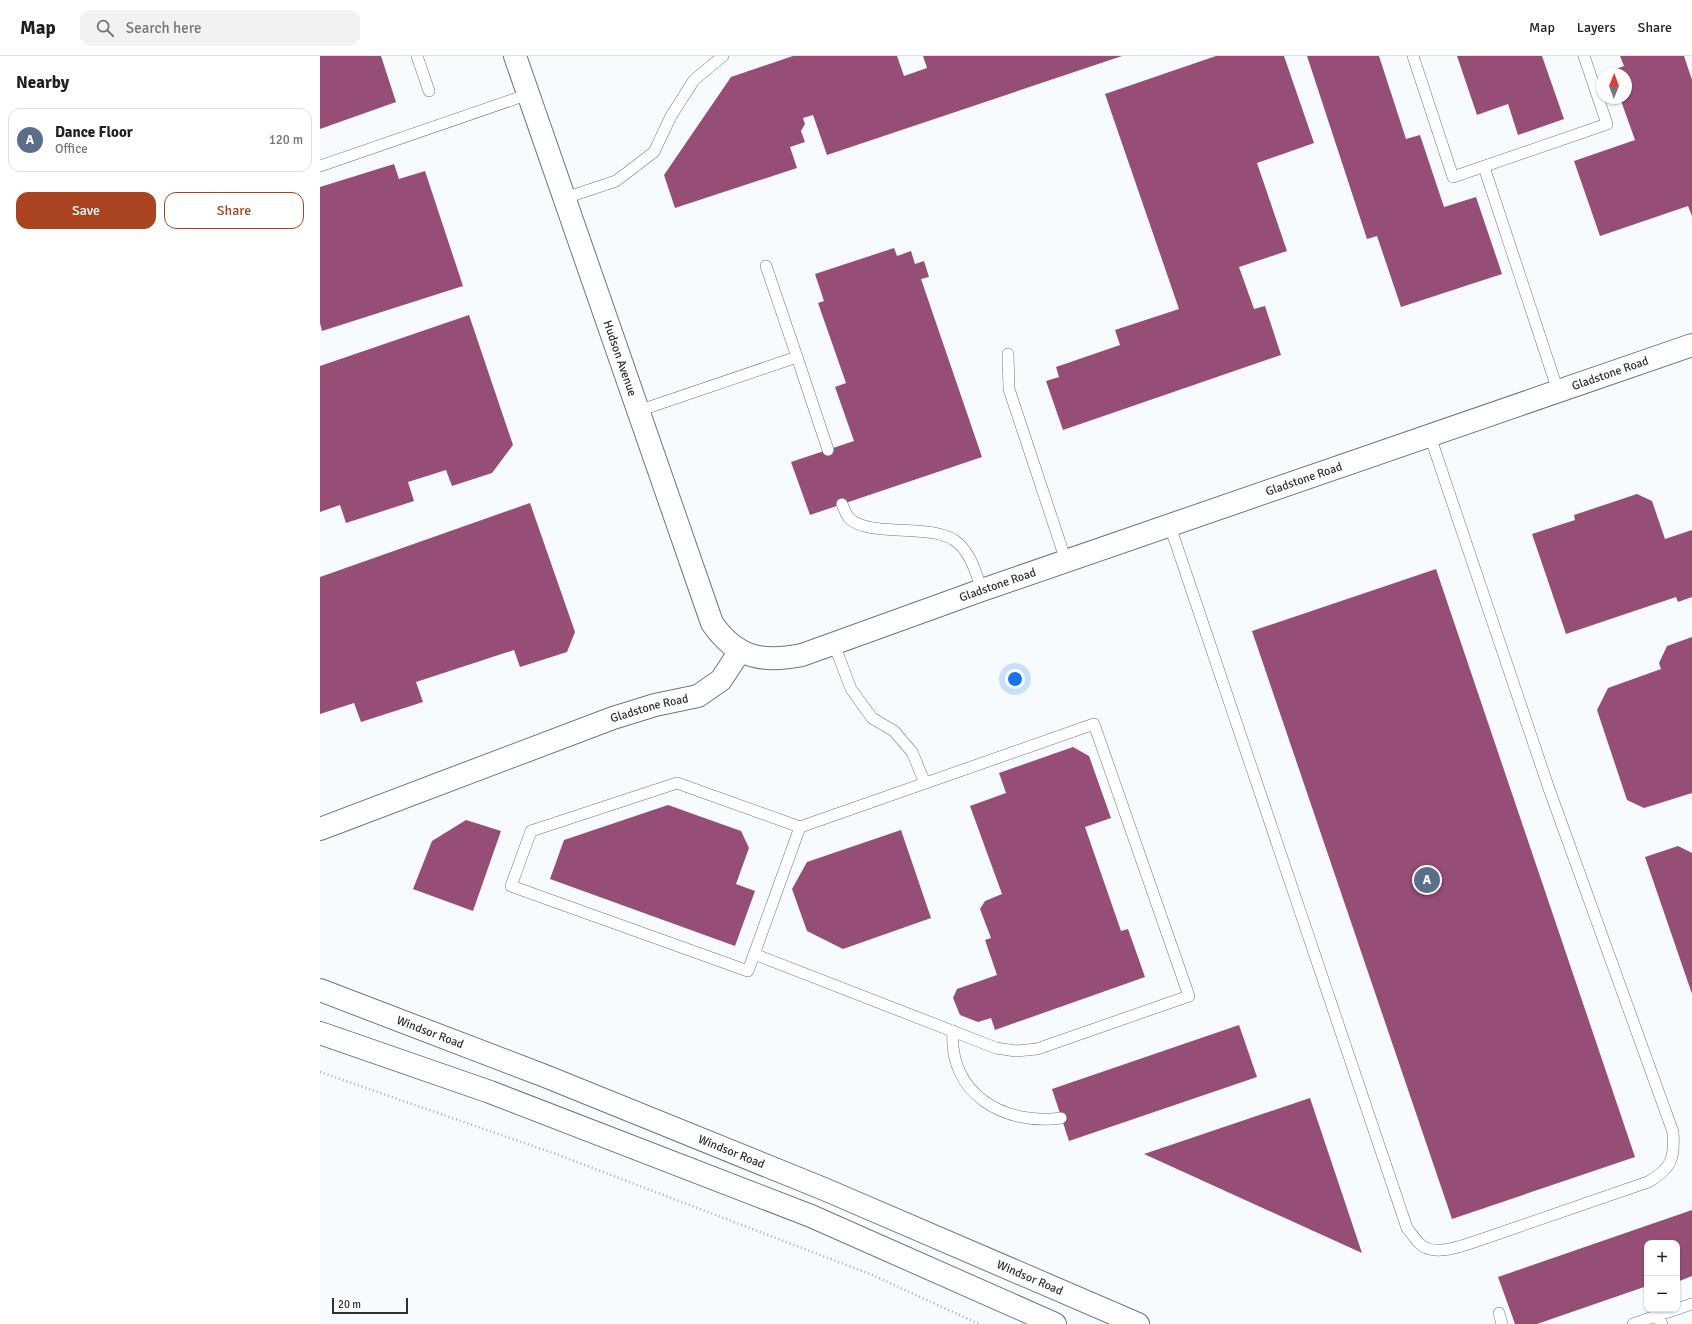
<!DOCTYPE html>
<meta charset="utf-8">
<style>
body{margin:0;font-family:Signika,sans-serif;background:#f2f2f2;color:#202124}
.controls{position:absolute;right:12px;bottom:12px;display:grid;overflow:hidden;border-radius:8px;box-shadow:0 1px 3px #0004}
.controls button{width:36px;height:36px;display:grid;place-items:center;padding:0;border:0;border-bottom:1px solid #e0e0e0;background:#fff;color:#202124;font:20px sans-serif}
.compass{position:absolute;left:1276px;top:12px;width:36px;height:36px;border-radius:50%;background:#fff;box-shadow:0 1px 3px #0004;rotate:1deg}
.scale{position:absolute;left:12px;bottom:10px;width:76px;box-sizing:border-box;padding-left:4px;border:2px solid #2d3134;border-top:0;font-size:11px;line-height:14px;white-space:nowrap;color:#2d3134;-webkit-text-stroke:3px #fff;paint-order:stroke}
.you{position:absolute;left:695px;top:623px;width:14px;height:14px;margin:-10px;border:3px solid #fff;border-radius:50%;background:#1a73e8;box-shadow:0 0 0 6px #1a73e833}
.badge{display:grid;place-items:center;width:26px;height:26px;border-radius:50%;background:#aa431f;color:#fff;font-size:13px;font-weight:700}
.pin{position:absolute;translate:-50% -50%;border:2px solid #fff;box-shadow:0 1px 4px #0006}
.list{margin:0;padding:0;list-style:none}
h2{display:flex;justify-content:space-between;align-items:center;height:52px;margin:0;padding:0 16px;font-size:17px}
h2 small{font-size:13px;font-weight:400;color:#757577}
.list li{display:grid;grid-template-columns:26px 1fr auto;gap:12px;align-items:center;box-sizing:border-box;height:64px;margin:0 8px 8px;padding:0 8px;border:1px solid #e0e0e0;border-radius:12px}
.list b{display:block;font-size:15px;white-space:nowrap}
.list p{margin:0;font-size:13px;white-space:nowrap;color:#757577}
.list em{font-size:13px;font-style:normal;color:#757577}
.actions{display:flex;gap:8px;padding:12px 16px}
.actions a{flex:1;padding:9px 0;border:1px solid #aa431f;border-radius:12px;text-align:center;font-size:14px;color:#aa431f}
.actions .main{background:#aa431f;color:#fff}
.icon{flex:none;width:22px;height:22px;fill:none;stroke:currentColor;stroke-width:2;stroke-linecap:round;stroke-linejoin:round}
.map{position:relative;flex:none;width:1372px;height:1268px;overflow:hidden}
header{display:flex;align-items:center;gap:24px;box-sizing:border-box;height:56px;padding:0 20px;background:#fff;border-bottom:1px solid #e0e0e0}
header strong{font-size:19px}
nav{display:flex;gap:22px;margin-inline-start:auto;font-size:14px}
.search{width:280px;height:36px;background:#f2f2f2;display:flex;align-items:center;gap:10px;box-sizing:border-box;padding:0 14px;border-radius:12px;color:#757577;font-size:15px}
main{display:flex}
aside{flex:1;background:#fff}
.map>svg:first-child{display:block}
.building{fill:#964d76}
.lines{fill:none;stroke-linecap:round;stroke-linejoin:round}
.lane-casing{stroke:#6e767c;stroke-width:12}
.street-casing{stroke:#6e767c;stroke-width:24}
.primary-casing{stroke:#6e767c;stroke-width:24}
.path{stroke:#a6aaad;stroke-width:2.5;stroke-dasharray:1 3;stroke-linecap:butt}
.lane{stroke:#fff;stroke-width:11}
.street{stroke:#fff;stroke-width:22}
.primary{stroke:#fff;stroke-width:22}
.labels{text-anchor:middle;dominant-baseline:central;stroke-width:4;stroke-linejoin:round;paint-order:stroke}
.street-label{font-size:12px;fill:#2d3134;stroke:#fff}
</style>
<header>
<strong>Map</strong>
<div class="search"><svg class="icon" aria-label="search" viewBox="0 0 24 24"><circle cx="10" cy="10" r="6"/><path d="M15 15l6 6"/></svg>Search here</div>
<nav><a>Map</a><a>Layers</a><a>Share</a></nav>
</header>
<main>
<aside>
<h2>Nearby<small></small></h2>
<ul class="list">
<li><span class="badge" style="background:#5c6f8a">A</span><div><b>Dance Floor</b><p>Office</p></div><em>120 m</em></li>
</ul>
<div class="actions"><a class="main">Save</a><a>Share</a></div>
</aside>
<div class="map">
<svg width="1372" height="1268" viewBox="0 0 1372 1268">
<rect width="100%" height="100%" fill="#f7fbfe"/>
<g class="building">
<path d="M0,0H61L76,46L0,73Z"/>
<path d="M473,0H577L584,20L607,12L603,0H802L507,99L493,59L483,62L485,68L481,75L485,86L470,91L477,112L355,152L344,119L411,21Z"/>
<path d="M896,0H964L994,87L937,107L967,195L919,211L934,253L945,250L961,299L743,374L726,325L739,321L736,311L800,289L795,274L859,253L785,38Z"/>
<path d="M987,0H1059L1086,83L1100,79L1124,151L1156,141L1182,218L1081,251L1057,180L1047,183Z"/>
<path d="M1137,0H1222L1244,63L1198,79L1188,48L1157,59Z"/>
<path d="M1300,0H1364L1372,24V160L1368,150L1280,180L1254,105L1315,84L1300,42H1306V18H1292L1291,15L1304,10Z"/>
<path d="M74,108L79,123L105,115L143,230L2,275L0,267V131Z"/>
<path d="M574,192L577,200L591,195L595,208L604,205L609,221L601,223L662,401L490,459L471,406L534,385L515,331L526,327L498,247L504,245L495,218Z"/>
<path d="M149,259L193,389L172,417L132,430L126,414L88,426L94,445L26,467L20,449L0,456V310Z"/>
<path d="M1317,438L1332,445L1345,483L1372,474V541L1358,546L1356,541L1246,578L1212,478L1255,464L1254,459Z"/>
<path d="M210,447L255,576L247,596L200,611L194,594L96,626L103,646L41,666L34,647L0,658V521Z"/>
<path d="M1116,513L1315,1101L1132,1163L932,575Z"/>
<path d="M1372,581V737L1324,752L1307,744L1277,654L1288,632L1341,613L1339,607L1347,590Z"/>
<path d="M753,691L769,700L791,762L765,771L801,875L808,873L825,921L675,974L671,962L658,966L640,959L633,942L637,933L677,919L665,884L671,882L660,853L665,845L682,838L650,750L686,737L679,717Z"/>
<path d="M348,749L421,775L429,792L416,828L435,835L415,890L230,823L244,784Z"/>
<path d="M146,764L181,775L153,855L93,833L112,785Z"/>
<path d="M581,774L611,862L523,893L487,875L472,833L487,806Z"/>
<path d="M1358,790L1372,797V938L1325,801Z"/>
<path d="M919,969L937,1021L749,1085L732,1033Z"/>
<path d="M990,1042L1042,1197L824,1098Z"/>
<path d="M1372,1154V1220L1357,1226V1187H1327V1230L1217,1268H1195L1178,1221Z"/>
</g>
<g class="lines">
<defs>
<g id="lane">
<path d="M97,0L109,35"/>
<path d="M1093,0L1133,121L1287,68L1264,0"/>
<path d="M0,110L209,38"/>
<path d="M1164,111L1238,335"/>
<path d="M245,142L296,125L334,96L351,60L374,24L403,0"/>
<path d="M446,210L477,301"/>
<path d="M688,298L689,333L746,505"/>
<path d="M318,355L477,301L508,394"/>
<path d="M522,448C524,452 526,459 529,462C550,483 617,465 639,488C652,500 656,518 662,534"/>
<path d="M850,470L1087,1172C1091,1177 1095,1183 1099,1187C1112,1201 1139,1191 1154,1186L1328,1126C1351,1113 1355,1103 1353,1076L1228,730L1110,380"/>
<path d="M514,588L531,633L552,662L574,675L592,696L605,727"/>
<path d="M357,727L480,771L428,915L191,830L211,775Z"/>
<path d="M434,898L676,992L696,995L717,993L869,940L774,668L480,771"/>
<path d="M633,975C628,1038 685,1070 741,1062"/>
<path d="M1357,1253L1372,1248"/>
<path d="M1179,1257L1182,1268"/>
<path d="M1313,1268L1336,1260"/>
<path d="M1342,1268L1336,1260L1357,1253"/>
</g>
<g id="street">
<path id="s1" d="M195,0L392,567C416,602 442,607 482,599L662,534L1372,289"/>
<path id="s2" d="M0,773L293,662L335,649L378,640L401,624L420,595"/>
</g>
<g id="primary">
<path id="s3" d="M0,934L225,1020L504,1133L818,1268"/>
<path d="M0,977L170,1036L491,1160L735,1268"/>
</g>
</defs>
<use href="#lane" class="lane-casing"/>
<use href="#street" class="street-casing"/>
<use href="#primary" class="primary-casing"/>
<path class="path" d="M0,1016L236,1098L550,1218L659,1268"/>
<use href="#lane" class="lane"/>
<use href="#street" class="street"/>
<use href="#primary" class="primary"/>
</g>
<g class="labels">
<g class="street-label">
<text stroke="none"><textPath href="#s1" startOffset="320">Hudson Avenue</textPath></text>
<text stroke="none"><textPath href="#s1" startOffset="1559">Gladstone Road</textPath></text>
<text stroke="none"><textPath href="#s1" startOffset="1235">Gladstone Road</textPath></text>
<text stroke="none"><textPath href="#s1" startOffset="911">Gladstone Road</textPath></text>
<text stroke="none"><textPath href="#s2" startOffset="351">Gladstone Road</textPath></text>
<text stroke="none"><textPath href="#s3" startOffset="118">Windsor Road</textPath></text>
<text stroke="none"><textPath href="#s3" startOffset="442">Windsor Road</textPath></text>
<text stroke="none"><textPath href="#s3" startOffset="766">Windsor Road</textPath></text>
</g>
</g>
</svg>
<div class="controls">
<button>+</button>
<button>−</button>
</div>
<svg class="compass" viewBox="-18 -18 36 36"><path d="M0-13l5 13h-10z" fill="#e53935"/><path d="M0 13l5-13h-10z" fill="#757577"/></svg>
<div class="scale">20 m</div>
<div class="you"></div>
<div class="pin badge" style="left:1107px;top:824px;background:#5c6f8a">A</div>
</div>
</main>
